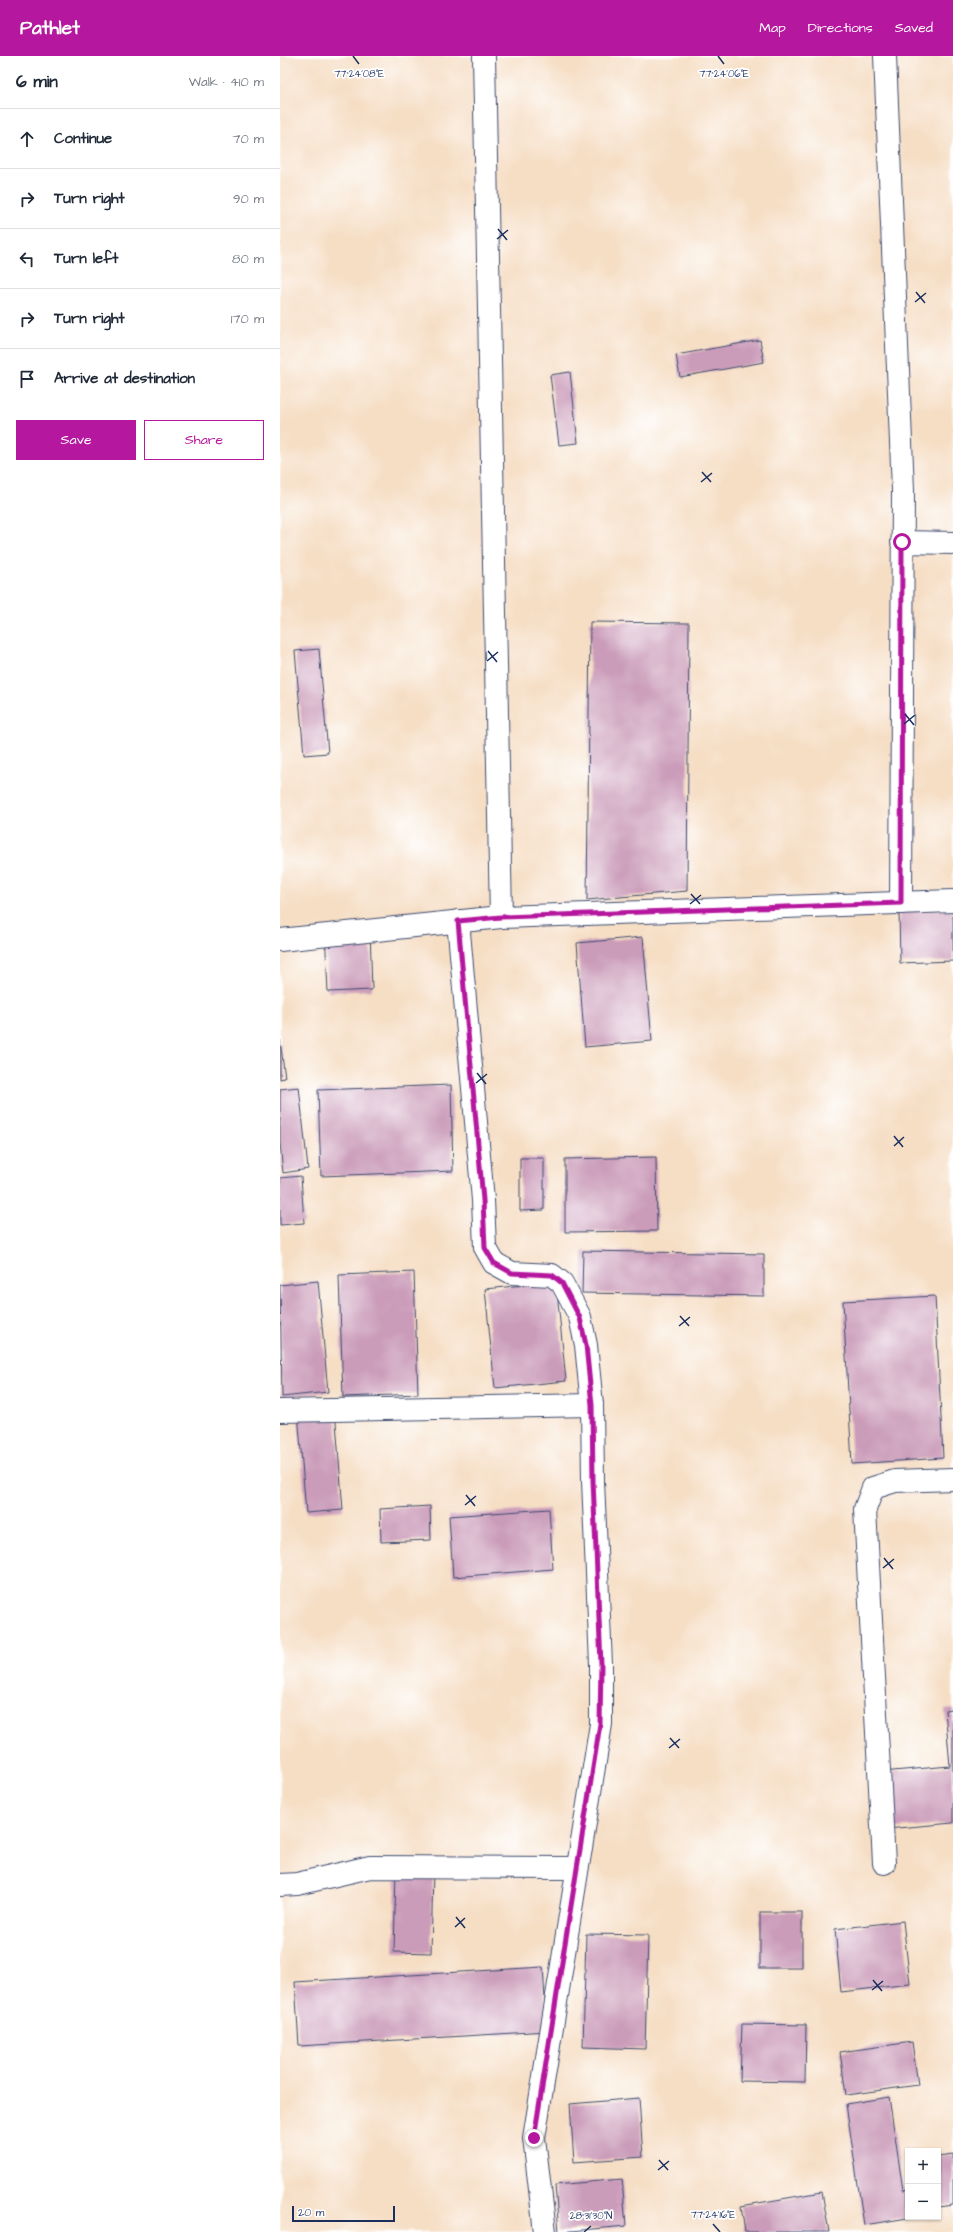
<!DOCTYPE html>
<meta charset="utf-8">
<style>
body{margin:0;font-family:"Architects Daughter",sans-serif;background:#f6f6f7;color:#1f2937}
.controls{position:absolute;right:12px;bottom:12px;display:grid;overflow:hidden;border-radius:0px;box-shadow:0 1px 3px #0004}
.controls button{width:36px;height:36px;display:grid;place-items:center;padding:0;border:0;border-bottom:1px solid #e0e1e3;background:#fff;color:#1f2937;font:20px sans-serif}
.scale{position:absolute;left:12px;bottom:10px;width:103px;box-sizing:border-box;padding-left:4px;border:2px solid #1b2f5e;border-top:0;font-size:11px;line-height:14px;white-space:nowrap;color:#1b2f5e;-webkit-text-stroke:3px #fff;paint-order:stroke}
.stop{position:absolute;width:12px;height:12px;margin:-9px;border:3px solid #b5179e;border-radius:50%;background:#fff}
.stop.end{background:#b5179e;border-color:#fff;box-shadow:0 1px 4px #0008}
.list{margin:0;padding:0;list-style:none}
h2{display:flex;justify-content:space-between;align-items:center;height:52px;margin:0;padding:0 16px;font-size:17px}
h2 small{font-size:13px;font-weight:400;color:#747a83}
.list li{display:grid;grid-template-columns:26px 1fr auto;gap:12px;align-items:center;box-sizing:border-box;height:60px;padding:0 16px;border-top:1px solid #e0e1e3}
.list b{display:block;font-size:15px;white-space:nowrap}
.list em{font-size:13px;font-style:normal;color:#747a83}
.actions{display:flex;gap:8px;padding:12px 16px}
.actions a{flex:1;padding:9px 0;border:1px solid #b5179e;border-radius:0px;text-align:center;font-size:14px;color:#b5179e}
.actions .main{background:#b5179e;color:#fff}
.icon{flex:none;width:22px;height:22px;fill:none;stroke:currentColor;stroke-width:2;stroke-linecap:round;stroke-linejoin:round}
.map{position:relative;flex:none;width:673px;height:2176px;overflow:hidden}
header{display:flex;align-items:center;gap:24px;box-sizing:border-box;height:56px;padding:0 20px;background:#b5179e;color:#fff}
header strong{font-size:19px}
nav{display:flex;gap:22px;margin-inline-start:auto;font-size:14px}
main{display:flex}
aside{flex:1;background:#fff}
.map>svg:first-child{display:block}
.building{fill:#cb9cba}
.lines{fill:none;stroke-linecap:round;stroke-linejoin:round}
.street-casing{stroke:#3c496d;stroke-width:24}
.street{stroke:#fff;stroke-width:22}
.route{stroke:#b5179e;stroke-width:5}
.ticks{fill:none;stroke:#1b2f5e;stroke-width:1.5}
.ticks-label{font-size:10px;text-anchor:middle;fill:#1b2f5e;stroke:#fff;stroke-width:3.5;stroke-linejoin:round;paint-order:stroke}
</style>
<header>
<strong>Pathlet</strong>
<nav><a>Map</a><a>Directions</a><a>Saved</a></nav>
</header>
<main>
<aside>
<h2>6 min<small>Walk · 410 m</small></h2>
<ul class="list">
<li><svg class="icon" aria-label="ahead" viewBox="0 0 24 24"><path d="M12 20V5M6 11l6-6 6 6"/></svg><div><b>Continue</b></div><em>70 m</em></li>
<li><svg class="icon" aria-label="right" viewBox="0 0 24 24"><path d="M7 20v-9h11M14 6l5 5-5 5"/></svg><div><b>Turn right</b></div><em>90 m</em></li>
<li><svg class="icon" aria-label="left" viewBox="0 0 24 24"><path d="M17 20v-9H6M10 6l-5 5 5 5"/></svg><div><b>Turn left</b></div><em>80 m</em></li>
<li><svg class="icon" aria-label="right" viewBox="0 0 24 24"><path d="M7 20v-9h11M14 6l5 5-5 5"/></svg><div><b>Turn right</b></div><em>170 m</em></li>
<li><svg class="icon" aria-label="arrive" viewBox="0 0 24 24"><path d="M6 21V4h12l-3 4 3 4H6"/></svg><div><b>Arrive at destination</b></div></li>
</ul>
<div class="actions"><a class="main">Save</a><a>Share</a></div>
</aside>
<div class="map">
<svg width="673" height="2176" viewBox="0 0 673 2176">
<rect width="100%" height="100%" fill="#fff"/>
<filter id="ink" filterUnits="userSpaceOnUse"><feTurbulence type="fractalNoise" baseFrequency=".025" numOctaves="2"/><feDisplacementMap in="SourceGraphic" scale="8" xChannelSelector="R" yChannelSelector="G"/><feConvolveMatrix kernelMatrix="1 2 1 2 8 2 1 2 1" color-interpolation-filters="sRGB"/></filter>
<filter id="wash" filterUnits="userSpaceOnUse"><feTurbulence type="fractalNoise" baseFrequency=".012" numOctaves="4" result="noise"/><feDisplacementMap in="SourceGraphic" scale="16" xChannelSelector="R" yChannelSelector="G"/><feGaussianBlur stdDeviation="0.9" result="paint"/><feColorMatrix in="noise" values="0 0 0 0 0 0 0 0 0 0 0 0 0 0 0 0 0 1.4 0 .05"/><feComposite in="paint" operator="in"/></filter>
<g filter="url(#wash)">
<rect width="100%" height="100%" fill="#f6dec5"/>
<g id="blocks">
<g class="building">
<path d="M480,284L484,306L400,321L396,299Z"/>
<path d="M290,316L298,387L279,389L270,319Z"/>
<path d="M310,566L409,567L407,835L307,844Z"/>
<path d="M39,593L48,697L24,699L15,595Z"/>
<path d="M673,854V905L620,907L619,855Z"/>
<path d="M90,873L92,934L48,936L45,875Z"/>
<path d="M363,881L372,985L305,991L297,887Z"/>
<path d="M0,984L5,1022L0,1023Z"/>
<path d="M171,1029L173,1115L41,1120L38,1034Z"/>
<path d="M19,1031L28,1113L3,1117L0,1087V1033Z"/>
<path d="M376,1101L377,1175L285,1176V1103Z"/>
<path d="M240,1102H264V1154L240,1155Z"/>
<path d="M21,1120L24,1167L0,1169V1122Z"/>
<path d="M303,1195L484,1198V1240L302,1237Z"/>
<path d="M134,1216L138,1338L63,1341L59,1219Z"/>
<path d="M38,1225L48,1336L2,1341L0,1229Z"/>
<path d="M276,1226L286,1325L215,1332L205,1233Z"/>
<path d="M655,1240L663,1402L572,1408L563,1245Z"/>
<path d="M55,1354L63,1454L26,1457L18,1357Z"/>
<path d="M150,1450L151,1484L101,1486L100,1453Z"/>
<path d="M269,1453L273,1513L173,1521L169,1460Z"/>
<path d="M673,1653V1767L595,1774L590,1717L670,1710L665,1654Z"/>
<path d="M116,1815H153L151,1897L114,1896Z"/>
<rect x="480" y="1856" width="42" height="56"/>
<path d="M623,1865L630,1928L561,1936L555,1873Z"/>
<path d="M306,1878L368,1879L365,1993L303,1991Z"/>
<path d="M263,1911L267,1975L19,1990L15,1926Z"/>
<path d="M462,1968L526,1969L525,2026L460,2025Z"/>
<path d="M632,1986L638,2029L566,2039L560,1996Z"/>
<path d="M609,2041L623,2134L628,2133V2162L584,2169L566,2048Z"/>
<path d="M359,2042L363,2101L294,2106L290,2048Z"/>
<path d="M673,2098V2149L658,2151V2100Z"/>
<path d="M342,2123L346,2170L279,2176L275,2129Z"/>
<path d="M542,2136L549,2176H465L461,2150Z"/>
</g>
</g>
</g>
<g filter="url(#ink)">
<use href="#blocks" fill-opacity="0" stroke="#3c496d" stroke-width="1"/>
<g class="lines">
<defs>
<g id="street">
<path d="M204,0L221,861"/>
<path d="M605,0L623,434L621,847"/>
<path d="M622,486L673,487"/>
<path d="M178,865L203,1144L205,1191L214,1207L232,1217L272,1219L282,1227L300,1261L306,1289L312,1349L313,1425L321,1608V1668L254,2082L265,2176"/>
<path d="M0,884L221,861L673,845"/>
<path d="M0,1355L312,1349"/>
<path d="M604,1807L585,1453L593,1432L615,1425L673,1423"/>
<path d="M0,1829L17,1828L90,1811L296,1812"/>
</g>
</defs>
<use href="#street" class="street-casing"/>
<use href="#street" class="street"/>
</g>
</g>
<g class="lines" filter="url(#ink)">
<path class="route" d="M254,2082L320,1668L321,1608L313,1425L312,1349L306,1289L300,1262L282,1227L272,1219L232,1217L214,1207L205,1192L203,1144L178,865L221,861L621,847L622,486"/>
</g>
<path class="ticks" d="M73,0L79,8M438,0L444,8M218,173L227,184M217,183L228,174M636,236L645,247M635,246L646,237M422,416L431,426M421,426L432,417M208,595L217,606M207,605L218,596M625,658L634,669M624,668L635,659M411,838L420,848M410,848L421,839M197,1017L206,1028M196,1027L207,1018M614,1080L623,1091M614,1090L624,1081M400,1260L409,1270M399,1270L410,1261M186,1439L195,1450M185,1449L196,1440M604,1502L613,1513M603,1512L614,1503M390,1682L399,1692M389,1692L400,1683M176,1861L185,1872M175,1871L185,1862M593,1924L602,1935M592,1934L603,1925M379,2104L388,2114M378,2114L389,2105M433,2168L440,2176M304,2176L311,2170"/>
<g class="ticks-label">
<text x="79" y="21">77°24'08"E</text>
<text x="444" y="21">77°24'06"E</text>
<text x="433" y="2162">77°24'16"E</text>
<text x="311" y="2163">28°31'30"N</text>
</g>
</svg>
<div class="controls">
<button>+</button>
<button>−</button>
</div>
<div class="scale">20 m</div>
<div class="stop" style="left:622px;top:486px"></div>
<div class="stop end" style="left:254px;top:2082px"></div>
</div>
</main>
